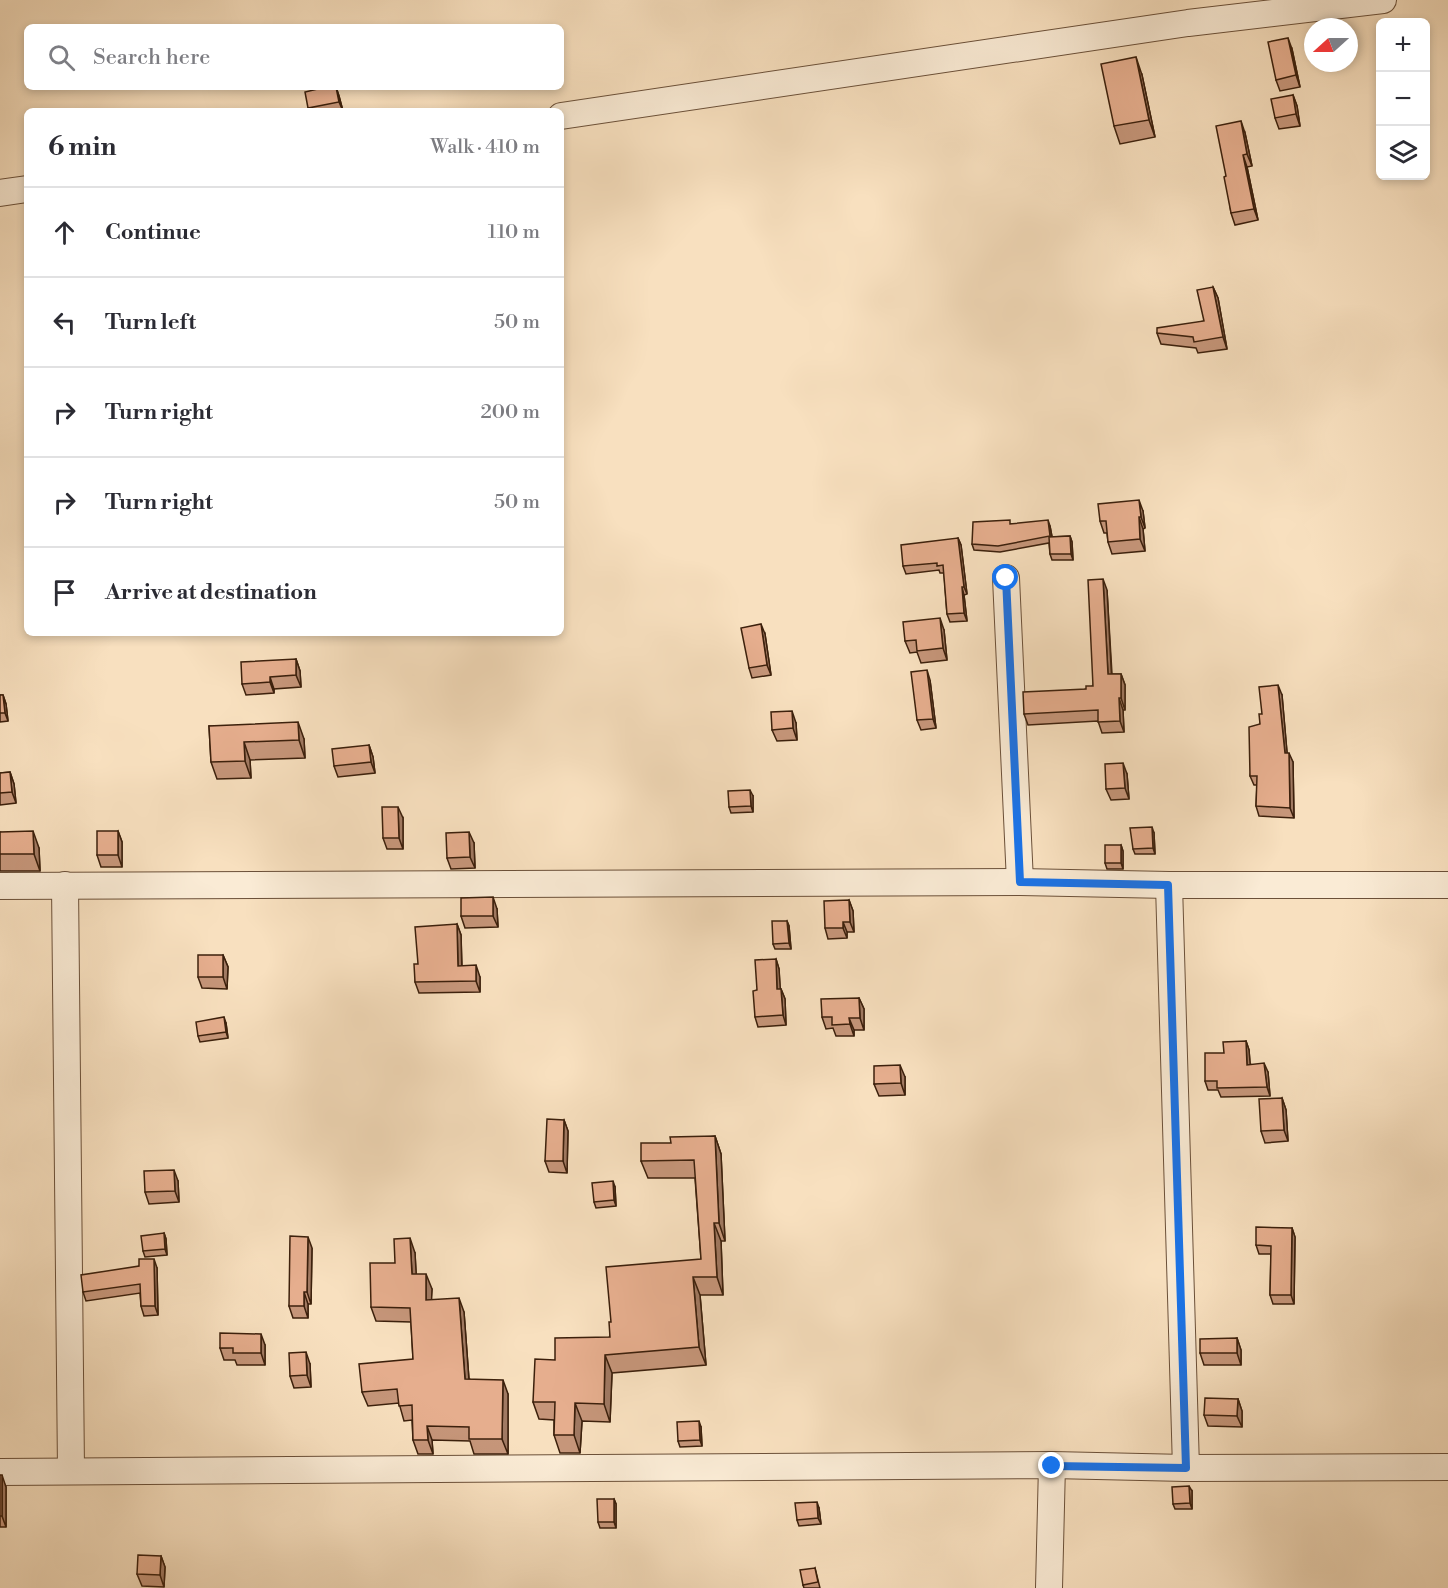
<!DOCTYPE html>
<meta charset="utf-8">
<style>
body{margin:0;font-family:"Libre Bodoni",serif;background:#f7f7f7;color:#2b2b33}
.controls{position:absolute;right:18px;top:18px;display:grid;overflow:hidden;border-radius:9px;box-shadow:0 3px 9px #0003}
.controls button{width:54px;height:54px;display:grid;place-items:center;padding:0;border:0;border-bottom:2px solid #e1e1e2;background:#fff;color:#2b2b33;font:30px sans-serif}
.compass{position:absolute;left:1304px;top:18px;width:54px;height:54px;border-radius:50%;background:#fff;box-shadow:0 3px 9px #0003;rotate:249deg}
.stop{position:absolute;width:18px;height:18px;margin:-14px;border:4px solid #1a73e8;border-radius:50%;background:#fff}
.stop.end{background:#1a73e8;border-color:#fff;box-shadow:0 2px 6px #0008}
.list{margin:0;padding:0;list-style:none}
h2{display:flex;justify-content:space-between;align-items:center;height:78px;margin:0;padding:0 24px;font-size:26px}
h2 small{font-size:20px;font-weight:400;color:#7c7c81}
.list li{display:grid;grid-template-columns:39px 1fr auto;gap:18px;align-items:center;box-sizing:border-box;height:90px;padding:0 24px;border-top:2px solid #e1e1e2}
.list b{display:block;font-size:22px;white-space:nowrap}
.list em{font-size:20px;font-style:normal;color:#7c7c81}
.icon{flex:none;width:33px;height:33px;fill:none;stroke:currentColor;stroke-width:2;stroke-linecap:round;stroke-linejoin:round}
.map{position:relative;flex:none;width:1448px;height:1588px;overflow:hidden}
.search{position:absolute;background:#fff;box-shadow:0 3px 9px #0003;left:24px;top:24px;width:540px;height:66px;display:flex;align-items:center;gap:15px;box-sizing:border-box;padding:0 21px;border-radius:9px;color:#7c7c81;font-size:22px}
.panel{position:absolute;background:#fff;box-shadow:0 3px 9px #0003;left:24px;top:108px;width:540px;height:528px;border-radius:9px}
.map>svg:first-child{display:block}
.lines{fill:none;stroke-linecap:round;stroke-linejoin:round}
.minor-casing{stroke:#6b5039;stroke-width:28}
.minor{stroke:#faebd5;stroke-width:26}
.wall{fill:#c6967a;stroke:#3c200c;stroke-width:1.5}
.shaded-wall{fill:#a17a63;stroke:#3c200c;stroke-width:1.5}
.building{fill:#e6ae8e;stroke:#3c200c;stroke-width:1.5}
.route{stroke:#1a73e8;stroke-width:8}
</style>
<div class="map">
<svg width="1448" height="1588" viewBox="0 0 1448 1588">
<rect width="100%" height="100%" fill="#f8e0bf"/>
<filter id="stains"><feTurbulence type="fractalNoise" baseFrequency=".00333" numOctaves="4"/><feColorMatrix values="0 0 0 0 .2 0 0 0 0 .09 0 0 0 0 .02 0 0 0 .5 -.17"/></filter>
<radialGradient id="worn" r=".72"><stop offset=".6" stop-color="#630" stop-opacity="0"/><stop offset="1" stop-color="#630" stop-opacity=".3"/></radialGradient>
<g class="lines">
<defs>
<g id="minor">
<path d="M561,116L1188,23L1383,0"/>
<path d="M0,193L27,189"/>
<path d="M1006,578L1020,882"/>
<path d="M65,885L71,1470"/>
<path d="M1169,885L1186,1468"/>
<path d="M0,886L1020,882L1169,885H1448"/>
<path d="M0,1472L1052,1465L1186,1468L1448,1467"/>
<path d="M1049,1588L1052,1465"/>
</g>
</defs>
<use href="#minor" class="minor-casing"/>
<use href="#minor" class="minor"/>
</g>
<g class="wall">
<path d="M1292,49L1300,87L1280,91L1276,80Z"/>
<path d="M1142,75L1155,137L1120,144L1114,126Z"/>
<path d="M336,87L339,96L343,111H309L308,108Z"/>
<path d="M1293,95L1297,106L1300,126L1279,129L1275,118Z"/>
<path d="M1245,133L1252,166L1247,167L1258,220L1235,225L1231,213L1226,176Z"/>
<path d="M1213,287L1218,298L1227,349L1198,353L1196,348L1161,344L1157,333L1204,321Z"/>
<path d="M1143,511L1145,528L1143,529L1145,551L1112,554L1108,542L1107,533H1104L1100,521Z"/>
<path d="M1011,524L1050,526L1052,537L1070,536L1072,542L1073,560H1052L1050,554L1049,543L1000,552L974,550L972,544Z"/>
<path d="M958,538L961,545L967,594L964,595L967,621L950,622L947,614L944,573H940L939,570L906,574L903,566Z"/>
<path d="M1107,590L1112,674H1121L1125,685V710H1123L1124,732L1102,733L1098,721L1028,725L1024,714L1093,686Z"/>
<path d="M944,630L947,660L921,663L917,652L910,653L905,641Z"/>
<path d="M765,634L771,675L752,678L749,668Z"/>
<path d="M296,659L300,671L301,687L274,689V693L246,695L242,684Z"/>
<path d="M930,680L936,728L921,730L917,720Z"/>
<path d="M0,695H3L6,704L8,721L0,722Z"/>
<path d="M1282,695L1287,753L1293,762L1294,818L1259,816L1256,806L1257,785H1254L1250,776L1262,714Z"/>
<path d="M796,723L797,740L777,741L772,730Z"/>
<path d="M209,726L304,739L305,758L250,760L251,778L217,779L211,762Z"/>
<path d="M369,745L373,757L375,773L338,777L334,766Z"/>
<path d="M10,772L14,784L16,803L0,805V773Z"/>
<path d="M1127,774L1129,799L1111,800L1106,789Z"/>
<path d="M753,796V812L731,813L729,807Z"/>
<path d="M403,818V849H387L383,838Z"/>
<path d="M118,831L122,842V867H101L97,855Z"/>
<path d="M0,832L39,848L40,871H0Z"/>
<path d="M1154,833L1155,854H1135L1133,849Z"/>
<path d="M474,843L475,868L451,869L447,858Z"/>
<path d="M1121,845L1123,851V869H1107L1105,863Z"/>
<path d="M849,900L853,911L854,932H847V938L828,939L825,928Z"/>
<path d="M497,909L498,927L465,928L461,916Z"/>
<path d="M787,921L789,926L791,949H775L773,944Z"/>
<path d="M457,924L461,935L462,966L480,977V992L419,993L415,982L418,964Z"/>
<path d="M223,955L228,967L227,989L202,988L198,977Z"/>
<path d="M776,959L779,969L780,989H781L785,999L786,1025L758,1027L755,1017L757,990Z"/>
<path d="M859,998L864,1009V1030H854V1036H836L833,1028L826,1029L822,1017Z"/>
<path d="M226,1023L228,1038L200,1042L198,1036Z"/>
<path d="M1246,1041L1249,1050L1250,1064L1268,1072L1270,1096L1221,1097L1218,1090H1208L1205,1081L1224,1053Z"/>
<path d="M905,1077V1095L879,1096L874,1084Z"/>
<path d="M1282,1098L1286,1110L1288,1141L1265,1143L1261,1131Z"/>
<path d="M564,1120L568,1131L567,1173L549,1172L545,1161Z"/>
<path d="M715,1136L721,1154L725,1241H721L723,1295H700L706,1365L612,1373L610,1422L582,1421L580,1453H560L554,1435V1420L539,1419L533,1402L555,1360L610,1337L611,1322L701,1259L695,1178H648L641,1161L671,1143Z"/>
<path d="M178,1181L179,1202L149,1204L145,1192Z"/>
<path d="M615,1187L616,1206L596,1208L594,1202Z"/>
<path d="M1292,1228L1295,1237L1294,1304H1273L1270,1295L1271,1254H1259L1256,1245Z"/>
<path d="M164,1233L166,1239L167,1255L145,1257L143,1251Z"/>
<path d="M312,1248L311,1304H308V1318H293L289,1306Z"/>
<path d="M415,1253L416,1274L432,1289L431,1300L464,1312L469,1379L508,1394V1454H474L470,1441L432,1440L433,1454H418L413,1440L412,1420L404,1421L399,1403L368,1406L362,1392L413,1359L411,1322L376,1321L371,1307L395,1263Z"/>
<path d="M139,1266L157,1268L158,1315L144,1316L141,1306L140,1293L86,1301L83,1292Z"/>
<path d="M1237,1338L1241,1350V1365H1204L1200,1353Z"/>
<path d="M265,1345V1365H237L235,1360H224L220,1348Z"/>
<path d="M310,1364L311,1387L294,1388L290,1376Z"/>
<path d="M1238,1399L1242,1411V1427L1208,1426L1204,1415Z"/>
<path d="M701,1427L702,1446L680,1447L678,1441Z"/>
<path d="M0,1475L6,1487V1527H0Z"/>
<path d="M1192,1491V1509H1175L1173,1504Z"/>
<path d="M614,1499L616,1504V1528H600L598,1522Z"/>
<path d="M819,1508L821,1524L799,1526L797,1520Z"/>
<path d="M161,1556L165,1567L164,1587L142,1586L137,1574Z"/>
<path d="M815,1568L820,1588H804L803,1585Z"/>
</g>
<g class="shaded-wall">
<path d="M1288,38L1292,49L1300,87L1296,75Z"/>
<path d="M1136,57L1142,75L1155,137L1149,120Z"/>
<path d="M336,87L339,96L343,111L339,102Z"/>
<path d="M1293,95L1297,106L1300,126L1296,114Z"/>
<path d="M1241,121L1245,133L1252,166L1247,154Z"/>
<path d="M1243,155L1247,167L1258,220L1254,209Z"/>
<path d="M1213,287L1218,298L1227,349L1223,337Z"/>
<path d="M1139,500L1143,511L1145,528L1141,517Z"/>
<path d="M1139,517L1143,529L1145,551L1140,539Z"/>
<path d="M1048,520L1050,526L1053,542L1050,536Z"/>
<path d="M1070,536L1072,542L1073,560L1071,554Z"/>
<path d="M958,538L961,545L967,594L964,587Z"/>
<path d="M1103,579L1107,590L1112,685L1108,674Z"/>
<path d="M962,587L964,595L967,621L964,613Z"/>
<path d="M940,618L944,630L947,660L943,648Z"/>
<path d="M761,624L765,634L771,675L767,665Z"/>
<path d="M296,659L300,671L301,687L296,675Z"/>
<path d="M927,670L930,680L936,728L933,719Z"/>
<path d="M1121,674L1125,685V710L1121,698Z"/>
<path d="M270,677L274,689V693L270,682Z"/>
<path d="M1278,685L1282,695L1288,763L1285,753Z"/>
<path d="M3,695L6,704L8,721L5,713Z"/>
<path d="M1119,698L1123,710L1124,732L1120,721Z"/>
<path d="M792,711L796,723L797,740L793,728Z"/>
<path d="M298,722L304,739L305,758L299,740Z"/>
<path d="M244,742L250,760L251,778L245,761Z"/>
<path d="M369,745L373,757L375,773L371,762Z"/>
<path d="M1289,753L1293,762L1294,818L1290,808Z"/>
<path d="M1123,763L1127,774L1129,799L1125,788Z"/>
<path d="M10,772L14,784L16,803L12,792Z"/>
<path d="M750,790L753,796V812L751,806Z"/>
<path d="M398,807L403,818V849L399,838Z"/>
<path d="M1152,827L1154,833L1155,854L1153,848Z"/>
<path d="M33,831L39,848L40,871L34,854Z"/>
<path d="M118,831L122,842V867L118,855Z"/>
<path d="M469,832L474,843L475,868L470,857Z"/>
<path d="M1121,845L1123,851V869L1121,863Z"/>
<path d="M493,897L497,909L498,927L493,916Z"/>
<path d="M849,900L853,911L854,932L850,922Z"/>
<path d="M787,921L789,926L791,949L789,943Z"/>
<path d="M843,922L847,932V938L843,928Z"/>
<path d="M457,924L461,935L462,977L458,966Z"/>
<path d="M223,955L228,967L227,989L223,977Z"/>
<path d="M776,959L779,969L781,999L777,989Z"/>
<path d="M476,965L480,977V992L476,981Z"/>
<path d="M781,989L785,999L786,1025L783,1015Z"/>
<path d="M859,998L864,1009V1030L860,1018Z"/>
<path d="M224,1017L226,1023L228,1038L226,1032Z"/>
<path d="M849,1018L854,1030V1036L850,1024Z"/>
<path d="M1246,1041L1249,1050L1251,1074L1247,1065Z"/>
<path d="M1264,1063L1268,1072L1270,1096L1267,1087Z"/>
<path d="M900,1065L905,1077V1095L901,1083Z"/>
<path d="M1282,1098L1286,1110L1288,1141L1284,1130Z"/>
<path d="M564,1120L568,1131L567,1173L563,1161Z"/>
<path d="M715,1136L721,1154L725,1241L719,1223Z"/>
<path d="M174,1170L178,1181L179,1202L175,1191Z"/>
<path d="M613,1181L615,1187L616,1206L614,1200Z"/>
<path d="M714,1223L721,1241L723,1295L717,1277Z"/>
<path d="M1292,1228L1295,1237L1294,1304L1291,1295Z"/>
<path d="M164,1233L166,1239L167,1255L165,1249Z"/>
<path d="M308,1237L312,1248L311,1304L307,1292Z"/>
<path d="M410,1238L415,1253L417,1288L412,1274Z"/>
<path d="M154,1259L157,1268L158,1315L155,1306Z"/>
<path d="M426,1274L432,1289L431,1315L426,1300Z"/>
<path d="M693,1277L700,1295L706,1365L699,1347Z"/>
<path d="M304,1292L308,1304V1318L304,1306Z"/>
<path d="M459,1298L464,1312L470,1394L465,1379Z"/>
<path d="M261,1334L265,1345V1365L261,1353Z"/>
<path d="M1237,1338L1241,1350V1365L1237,1353Z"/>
<path d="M306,1352L310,1364L311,1387L307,1375Z"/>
<path d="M605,1355L612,1373L610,1422L604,1404Z"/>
<path d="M503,1380L508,1394V1454L502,1439Z"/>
<path d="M1238,1399L1242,1411V1427L1237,1416Z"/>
<path d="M575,1403L582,1421L580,1453L574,1435Z"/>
<path d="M699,1421L701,1427L702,1446L700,1440Z"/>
<path d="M427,1426L432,1440L433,1454L428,1440Z"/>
<path d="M2,1475L6,1487V1527L2,1516Z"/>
<path d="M1189,1486L1192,1491V1509L1190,1503Z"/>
<path d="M614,1499L616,1504V1528L614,1522Z"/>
<path d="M817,1502L819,1508L821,1524L818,1518Z"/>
<path d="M161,1556L165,1567L164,1587L160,1575Z"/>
</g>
<g class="building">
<path d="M1288,38L1296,75L1276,80L1268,42Z"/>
<path d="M1136,57L1149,120L1114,126L1101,64Z"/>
<path d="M326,87H336L339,102L308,108L305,92Z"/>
<path d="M1293,95L1296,114L1275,118L1271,99Z"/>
<path d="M1241,121L1247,154L1243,155L1254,209L1231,213L1224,177L1226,176L1216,126Z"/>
<path d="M1213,287L1223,337L1194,342L1193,337L1157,333V328L1204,321L1197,290Z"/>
<path d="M1139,500L1141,517H1139L1140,539L1108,542L1106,521H1100L1098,504Z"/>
<path d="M1010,520V524L1048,520L1050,536L998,546L972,544L973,522Z"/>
<path d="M1070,536L1071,554H1050L1049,537Z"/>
<path d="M958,538L964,587H962L964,613L947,614L943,565L937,566V563L903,566L901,545Z"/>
<path d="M1103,579L1108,674H1121V698H1119L1120,721L1098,722V710L1024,714L1023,692L1086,689V686H1093L1088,580Z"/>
<path d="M940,618L943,648L917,651L916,640L905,641L903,622Z"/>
<path d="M761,624L767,665L749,668L741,628Z"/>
<path d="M296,659V675L270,677V682L242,684L241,662Z"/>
<path d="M927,670L933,719L917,720L911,672Z"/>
<path d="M1278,685L1285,753H1289L1290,808L1256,806L1257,776H1250L1249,727L1260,724L1259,714H1262L1259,687Z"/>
<path d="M0,695H3L5,713H0Z"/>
<path d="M792,711L793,728L772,730L771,712Z"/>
<path d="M298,722L299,740L244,742L245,761L211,762L209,726Z"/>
<path d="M369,745L371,762L334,766L332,749Z"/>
<path d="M1123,763L1125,788L1106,789L1105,764Z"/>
<path d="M10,772L12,792L0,793V773Z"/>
<path d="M750,790L751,806L729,807L728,791Z"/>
<path d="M382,807H398L399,838H383Z"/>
<path d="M1152,827L1153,848L1133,849L1130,828Z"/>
<path d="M33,831L34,854H0V832Z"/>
<rect x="97" y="831" width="21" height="24"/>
<path d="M469,832L470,857L447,858L446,833Z"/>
<rect x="1105" y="845" width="16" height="18"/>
<path d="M493,897V916H461V898Z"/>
<path d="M849,900L850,922H843V928H825L824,901Z"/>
<path d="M772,921H787L789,943L773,944Z"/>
<path d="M457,924L458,966L476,965V981L415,982L414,964H418L415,927Z"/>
<rect x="198" y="955" width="25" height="22"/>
<path d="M776,959L777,989H781L783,1015L755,1017L753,991L757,990L755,960Z"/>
<path d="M859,998L860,1018H849L850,1024L832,1025V1017H822L821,999Z"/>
<path d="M224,1017L226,1032L198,1036L196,1022Z"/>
<path d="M1246,1041L1247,1065L1264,1063L1267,1087L1217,1088V1081H1205V1053H1224L1223,1042Z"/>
<path d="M900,1065L901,1083L874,1084V1066Z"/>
<path d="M1282,1098L1284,1130L1261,1131L1259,1099Z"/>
<path d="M547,1119L564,1120L563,1161H545Z"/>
<path d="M715,1136L719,1223H714L717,1277H693L699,1347L605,1355L604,1404L575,1403L574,1435H554L555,1402H533L535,1359L555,1360V1338L610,1337L609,1322H611L606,1267L701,1259L694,1160L641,1161V1143H671L670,1137Z"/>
<path d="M174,1170L175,1191L145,1192L144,1171Z"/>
<path d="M613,1181L614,1200L594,1202L592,1183Z"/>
<path d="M1256,1227L1292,1228L1291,1295H1270L1271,1246L1256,1245Z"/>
<path d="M164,1233L165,1249L143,1251L141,1236Z"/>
<path d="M290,1236L308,1237L307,1292H304V1306H289Z"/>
<path d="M410,1238L412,1274H426V1300L459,1298L465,1379L503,1380L502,1439H469V1427L427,1426L428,1440H413L412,1405L399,1406L397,1389L362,1392L359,1364L413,1359L410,1308L371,1307L370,1263H395L394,1239Z"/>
<path d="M139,1259H154L155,1306H141L140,1284L83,1292L81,1275L139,1266Z"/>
<path d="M220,1333L261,1334V1353H233V1348H220Z"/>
<path d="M1237,1338V1353H1200V1339Z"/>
<path d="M306,1352L307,1375L290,1376L289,1353Z"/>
<path d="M1205,1398L1238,1399L1237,1416L1204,1415Z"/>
<path d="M699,1421L700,1440L678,1441L677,1422Z"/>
<rect x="0" y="1475" width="2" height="41"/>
<path d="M1189,1486L1190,1503L1173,1504L1172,1487Z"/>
<path d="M597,1499H614V1522H598Z"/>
<path d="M817,1502L818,1518L797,1520L795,1503Z"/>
<path d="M138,1555L161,1556L160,1575L137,1574Z"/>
<path d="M815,1568L818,1582L803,1585L800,1570Z"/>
</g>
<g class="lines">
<path class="route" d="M1006,578L1020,882L1168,885L1186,1468L1052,1466"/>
</g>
<rect width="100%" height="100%" filter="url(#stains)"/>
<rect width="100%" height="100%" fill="url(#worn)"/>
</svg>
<div class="controls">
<button>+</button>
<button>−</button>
<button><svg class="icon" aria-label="layers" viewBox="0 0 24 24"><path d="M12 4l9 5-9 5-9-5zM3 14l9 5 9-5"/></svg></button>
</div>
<svg class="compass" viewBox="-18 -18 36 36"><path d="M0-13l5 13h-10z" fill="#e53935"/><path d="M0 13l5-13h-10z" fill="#7c7c81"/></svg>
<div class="stop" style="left:1006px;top:578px"></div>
<div class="stop end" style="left:1052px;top:1466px"></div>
<div class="search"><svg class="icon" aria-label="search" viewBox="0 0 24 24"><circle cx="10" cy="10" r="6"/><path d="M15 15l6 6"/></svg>Search here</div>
<section class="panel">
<h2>6 min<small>Walk · 410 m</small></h2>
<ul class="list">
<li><svg class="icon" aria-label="ahead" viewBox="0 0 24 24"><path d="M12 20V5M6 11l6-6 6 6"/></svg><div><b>Continue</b></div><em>110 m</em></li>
<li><svg class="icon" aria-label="left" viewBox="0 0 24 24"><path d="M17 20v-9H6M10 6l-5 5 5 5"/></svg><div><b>Turn left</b></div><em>50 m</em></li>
<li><svg class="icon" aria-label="right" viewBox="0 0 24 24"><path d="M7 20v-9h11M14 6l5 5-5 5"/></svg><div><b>Turn right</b></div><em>200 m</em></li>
<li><svg class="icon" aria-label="right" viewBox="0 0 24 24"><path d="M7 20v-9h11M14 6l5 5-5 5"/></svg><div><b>Turn right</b></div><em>50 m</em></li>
<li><svg class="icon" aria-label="arrive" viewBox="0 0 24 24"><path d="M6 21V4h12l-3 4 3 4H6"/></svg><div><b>Arrive at destination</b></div></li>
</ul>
</section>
</div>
